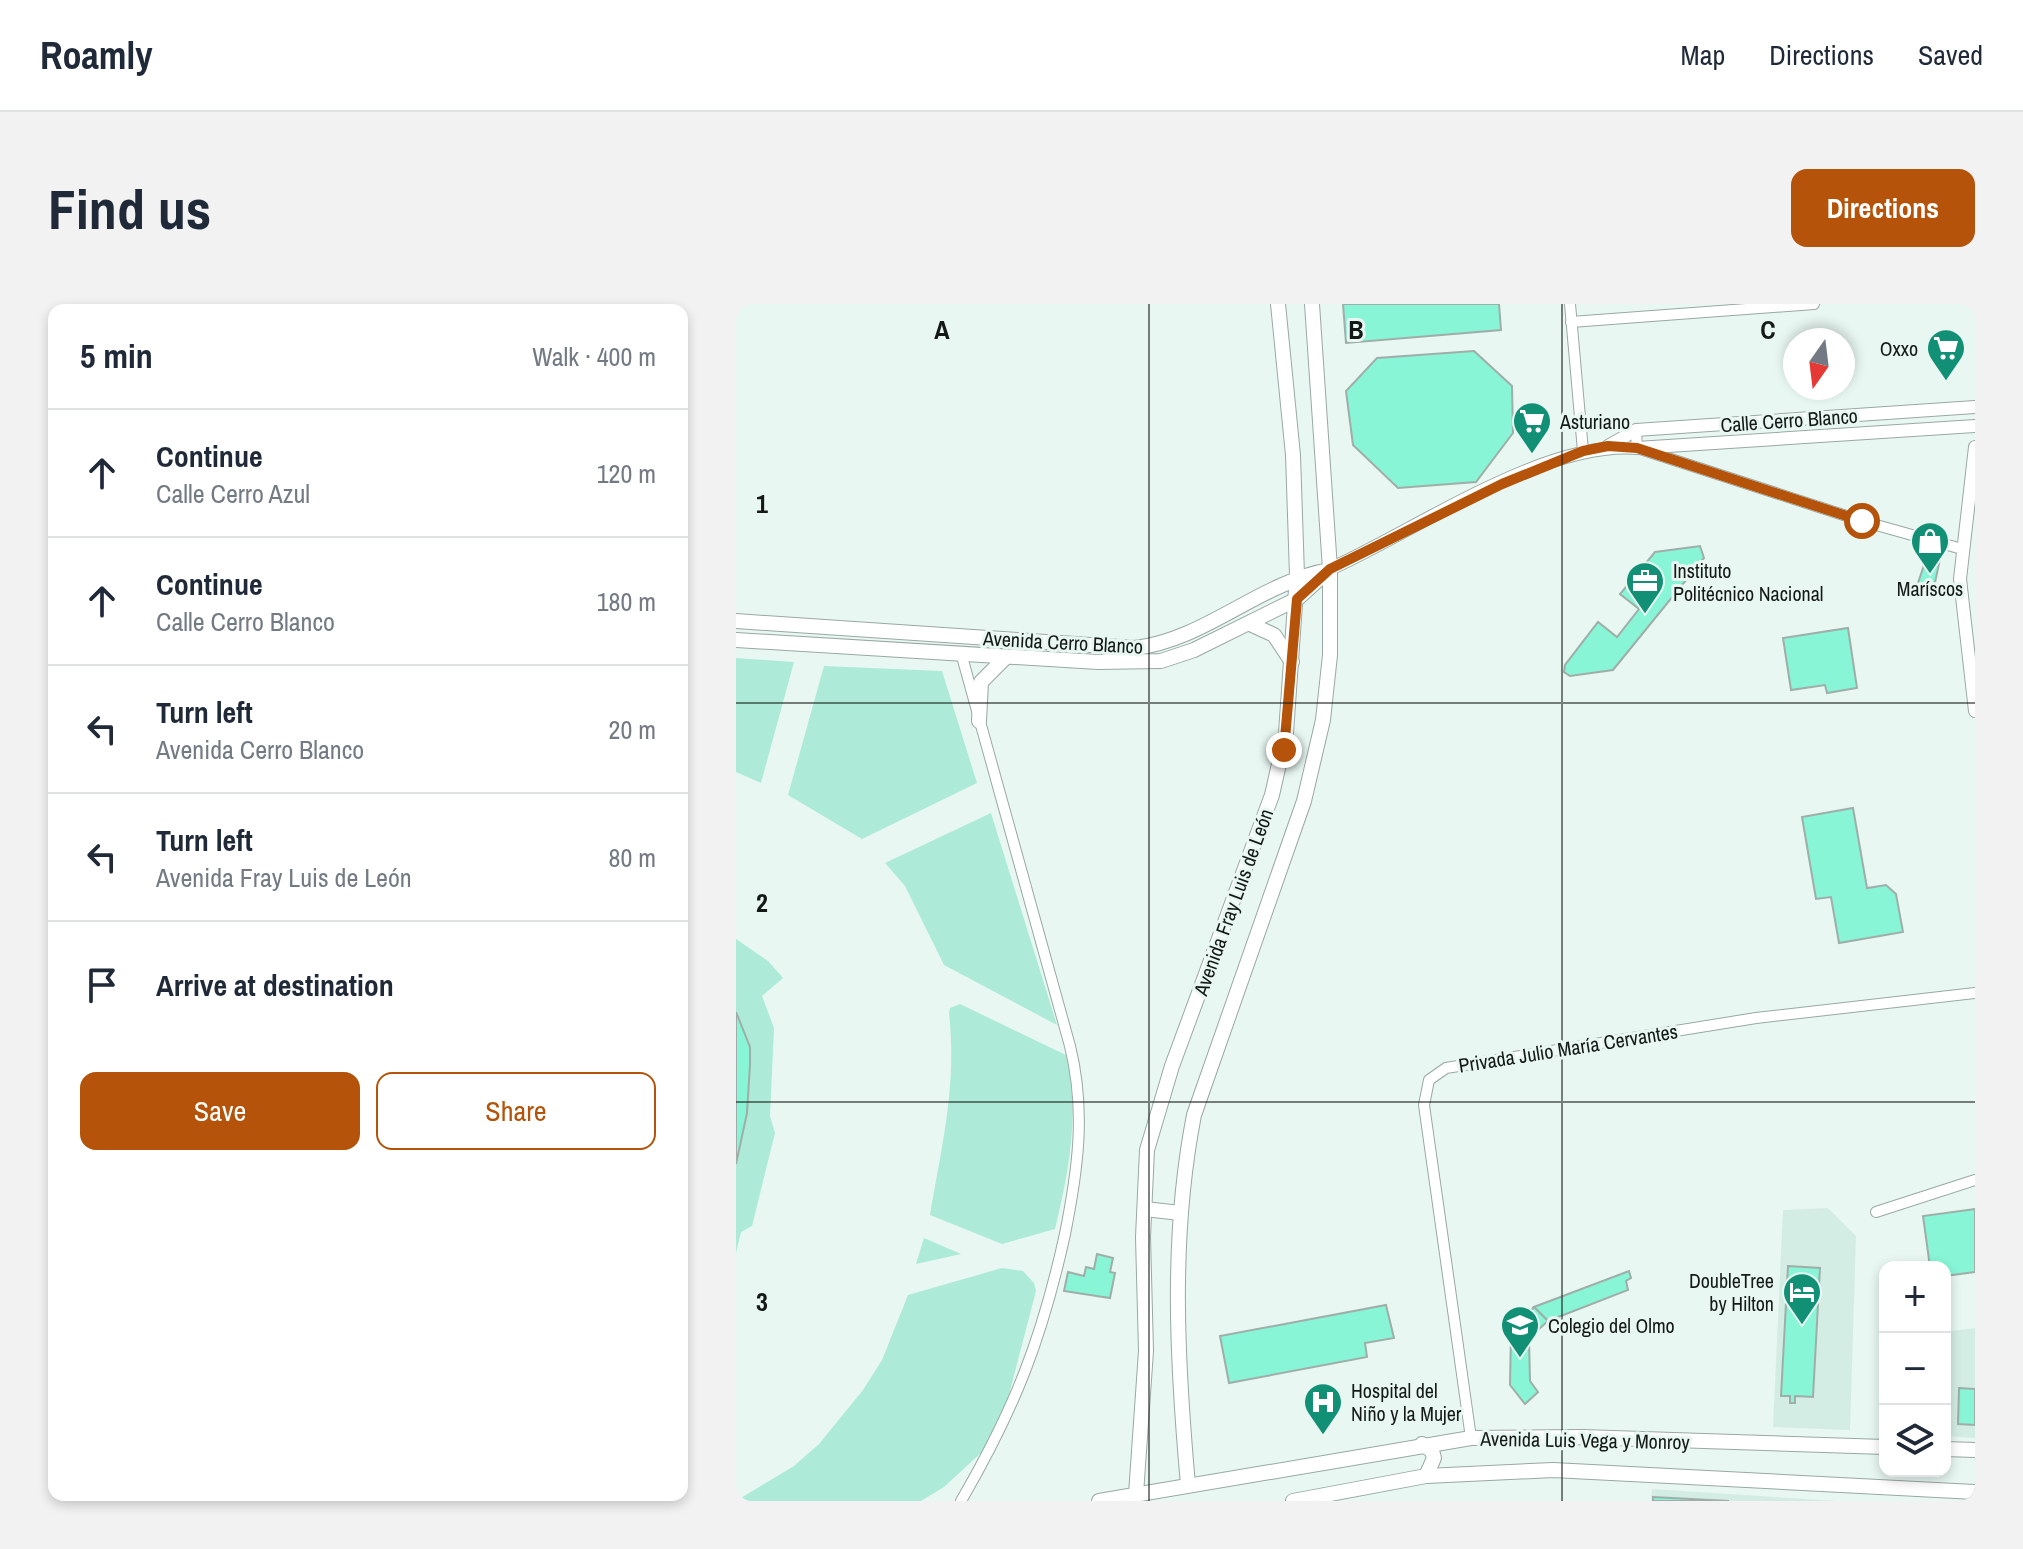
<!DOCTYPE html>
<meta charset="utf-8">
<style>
body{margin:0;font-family:"Archivo Narrow",sans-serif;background:#f2f2f3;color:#1f2937}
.controls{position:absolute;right:24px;bottom:24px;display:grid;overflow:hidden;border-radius:16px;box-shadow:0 4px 12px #0003}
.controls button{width:72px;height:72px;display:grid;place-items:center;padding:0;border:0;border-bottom:2px solid #e0e1e3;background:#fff;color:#1f2937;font:40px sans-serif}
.compass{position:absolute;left:1047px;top:24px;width:72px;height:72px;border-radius:50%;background:#fff;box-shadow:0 4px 12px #0003;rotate:194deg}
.stop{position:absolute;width:24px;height:24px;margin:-18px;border:6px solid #b45309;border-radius:50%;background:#fff}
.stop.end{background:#b45309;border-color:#fff;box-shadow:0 2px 8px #0008}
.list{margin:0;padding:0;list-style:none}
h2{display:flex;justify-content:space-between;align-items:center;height:104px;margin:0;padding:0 32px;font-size:34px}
h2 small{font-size:26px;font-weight:400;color:#747a83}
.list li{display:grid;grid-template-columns:52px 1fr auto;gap:24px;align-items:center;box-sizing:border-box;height:128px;padding:0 32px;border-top:2px solid #e0e1e3}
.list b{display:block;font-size:30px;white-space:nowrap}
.list p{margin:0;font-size:26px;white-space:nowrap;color:#747a83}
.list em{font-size:26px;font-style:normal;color:#747a83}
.actions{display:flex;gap:16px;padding:24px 32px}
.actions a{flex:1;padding:18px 0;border:2px solid #b45309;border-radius:16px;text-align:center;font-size:28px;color:#b45309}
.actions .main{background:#b45309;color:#fff}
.icon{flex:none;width:44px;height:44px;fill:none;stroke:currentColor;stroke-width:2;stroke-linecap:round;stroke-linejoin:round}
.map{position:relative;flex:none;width:1239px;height:1197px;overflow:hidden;border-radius:16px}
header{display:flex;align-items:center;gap:48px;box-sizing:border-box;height:112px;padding:0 40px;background:#fff;border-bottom:2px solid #e0e1e3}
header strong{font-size:38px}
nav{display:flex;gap:44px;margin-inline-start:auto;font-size:28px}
.intro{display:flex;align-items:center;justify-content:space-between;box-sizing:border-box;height:192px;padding:0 48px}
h1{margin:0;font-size:56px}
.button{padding:20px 36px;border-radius:16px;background:#b45309;color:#fff;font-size:28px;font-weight:700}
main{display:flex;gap:48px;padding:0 48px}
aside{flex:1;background:#fff;border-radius:16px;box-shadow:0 4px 12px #0003}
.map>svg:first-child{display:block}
.built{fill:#d4ede4}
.green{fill:#adebd8}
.building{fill:#87f5d6;stroke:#a0aea9;stroke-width:2}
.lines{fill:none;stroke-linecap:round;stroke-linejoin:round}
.minor-casing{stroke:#99a8a3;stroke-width:12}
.tertiary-casing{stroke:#99a8a3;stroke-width:14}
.secondary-casing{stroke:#99a8a3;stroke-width:16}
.minor{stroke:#fff;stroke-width:10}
.tertiary{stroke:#fff;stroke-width:12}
.secondary{stroke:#fff;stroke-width:14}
.route{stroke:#b45309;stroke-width:10}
.grid{fill:none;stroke:#141917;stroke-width:2;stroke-opacity:0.55}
.labels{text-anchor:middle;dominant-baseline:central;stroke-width:6;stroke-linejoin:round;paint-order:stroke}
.poi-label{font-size:20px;fill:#141917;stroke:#e8f7f2;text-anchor:start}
.street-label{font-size:20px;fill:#141917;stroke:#e8f7f2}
.grid-label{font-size:26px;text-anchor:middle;font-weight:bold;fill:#141917;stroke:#e8f7f2;stroke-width:6;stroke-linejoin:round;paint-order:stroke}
</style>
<header>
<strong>Roamly</strong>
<nav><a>Map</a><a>Directions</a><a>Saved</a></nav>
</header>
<div class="intro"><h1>Find us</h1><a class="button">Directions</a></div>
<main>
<aside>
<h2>5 min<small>Walk · 400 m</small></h2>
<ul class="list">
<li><svg class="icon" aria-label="ahead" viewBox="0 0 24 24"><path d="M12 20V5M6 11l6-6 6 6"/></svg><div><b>Continue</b><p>Calle Cerro Azul</p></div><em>120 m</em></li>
<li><svg class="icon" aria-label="ahead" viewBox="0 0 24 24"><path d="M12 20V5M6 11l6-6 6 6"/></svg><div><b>Continue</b><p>Calle Cerro Blanco</p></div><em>180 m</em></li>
<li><svg class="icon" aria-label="left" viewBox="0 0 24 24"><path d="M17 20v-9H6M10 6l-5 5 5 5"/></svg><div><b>Turn left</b><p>Avenida Cerro Blanco</p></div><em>20 m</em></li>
<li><svg class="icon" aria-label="left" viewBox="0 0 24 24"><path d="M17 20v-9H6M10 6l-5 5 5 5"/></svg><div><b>Turn left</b><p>Avenida Fray Luis de León</p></div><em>80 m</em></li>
<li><svg class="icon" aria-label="arrive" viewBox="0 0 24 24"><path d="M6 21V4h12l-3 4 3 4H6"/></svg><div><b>Arrive at destination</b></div></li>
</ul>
<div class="actions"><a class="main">Save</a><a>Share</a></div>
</aside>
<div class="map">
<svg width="1239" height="1197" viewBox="0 0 1239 1197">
<rect width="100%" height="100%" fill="#e8f7f2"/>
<g class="built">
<path d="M1092,904L1120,932L1114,1126L1037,1123L1047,906Z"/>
<path d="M1239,1024V1134L1209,1132V1028Z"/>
<path d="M916,1185L1101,1197H915Z"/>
</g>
<g class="green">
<path d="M0,354L58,358L25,479L0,468Z"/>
<path d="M88,362L206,367L241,479L126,535L52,491Z"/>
<path d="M255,509L321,721L208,661L169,582L149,559Z"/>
<path d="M0,635L32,657L47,674L26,692L38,724L34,812L39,829L16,922L5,928L0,949Z"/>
<path d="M224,700L330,751C344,810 333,868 319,925L266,940L194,911C206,840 221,782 213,709L214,704Z"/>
<path d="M188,934L225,950L180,960Z"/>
<path d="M266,964L287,967L298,979L300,987L270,1102L246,1148L208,1183L185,1197H0L58,1162L83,1140L127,1086L146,1056L172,991Z"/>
</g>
<g class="building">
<path d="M607,0H763L765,26L610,39Z"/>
<path d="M738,47L776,82L777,129L740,178L662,184L617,141L610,87L641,54Z"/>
<path d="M964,242L968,254L877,366L834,372L828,368L829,361L862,318L881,333L903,305L884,290L919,248Z"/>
<path d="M1193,246L1205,250L1196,293L1179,288Z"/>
<path d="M1112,324L1121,384L1091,389L1089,381L1055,386L1047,334Z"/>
<path d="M1117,504L1131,584L1150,581L1160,590L1167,628L1103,639L1095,593L1080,595L1066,513Z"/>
<path d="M0,708L14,743V761L11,809L0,860Z"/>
<path d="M1239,905V968L1209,972V963H1194L1187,912Z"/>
<path d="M361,950L377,954L374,968L379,969L374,994L328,987L332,968L348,972L350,963L358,965Z"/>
<path d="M1052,962L1084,964L1077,1093L1059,1092V1099H1054V1092H1045Z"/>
<path d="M893,967L895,974L890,977L892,986L812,1017L798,1003Z"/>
<path d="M650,1001L658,1034L629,1039L631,1053L493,1079L484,1032Z"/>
<path d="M798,1003L812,1017L793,1034L794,1077L802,1088L789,1100L774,1081L775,1028Z"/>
<path d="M1223,1084L1239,1085V1121L1222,1120Z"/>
<path d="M917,1193L993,1197H917Z"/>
</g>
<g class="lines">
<defs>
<g id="minor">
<path d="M834,0L847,147"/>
<path d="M835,18L1078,0"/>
<path d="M900,126L901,144L1126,217L1226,245"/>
<path d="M225,349L334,742C350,807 342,865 329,930C306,1035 279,1104 225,1197"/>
<path d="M1140,908L1239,876"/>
<path d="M735,1134L688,801L693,776L710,764L1020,714L1239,689"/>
</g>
<g id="tertiary">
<path d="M872,142L900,126L1239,103"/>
<path d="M1239,143L1224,275L1239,407"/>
<path d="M594,265C681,226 806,137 901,144L1239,122"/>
</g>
<g id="secondary">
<path d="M0,317L399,344C469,336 524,278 594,266"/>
<path d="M514,320L538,331L556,358"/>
<path d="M0,336L362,358L425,357L458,346L561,295L594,265"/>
<path d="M243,417L245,378L270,353"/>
<path d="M409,905L444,909"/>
<path d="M686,1140L696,1147L698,1154L690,1172"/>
<path d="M1209,1145L1239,1146"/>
<path d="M452,1181C441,1057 434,934 458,811L568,497L587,416L594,351V265L576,0"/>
<path d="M400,1190L410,1047L407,933L411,846L436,762L536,491L550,429L561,271L557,151L542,0"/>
<path d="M363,1197L735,1134L846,1133L1149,1143"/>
<path d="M557,1197L690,1172L817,1166L1239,1188"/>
</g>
</defs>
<use href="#minor" class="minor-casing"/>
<use href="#tertiary" class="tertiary-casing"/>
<use href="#secondary" class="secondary-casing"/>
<use href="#minor" class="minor"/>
<use href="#tertiary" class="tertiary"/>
<use href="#secondary" class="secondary"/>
</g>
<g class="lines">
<path class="route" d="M548,446L561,295L594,265L766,180L847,147L872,142L901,144L1126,217"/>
</g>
<path class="grid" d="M413,0V1197M826,0V1197M0,399H1239M0,798H1239"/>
<defs>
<symbol id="supermarket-pin" viewBox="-11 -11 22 30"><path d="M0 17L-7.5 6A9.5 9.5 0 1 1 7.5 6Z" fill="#129076" stroke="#e8f7f2"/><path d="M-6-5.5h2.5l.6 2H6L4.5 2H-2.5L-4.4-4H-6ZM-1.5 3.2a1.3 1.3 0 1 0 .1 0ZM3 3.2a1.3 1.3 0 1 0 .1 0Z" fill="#fff"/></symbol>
<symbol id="shop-pin" viewBox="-11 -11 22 30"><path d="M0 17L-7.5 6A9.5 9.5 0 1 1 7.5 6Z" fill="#129076" stroke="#e8f7f2"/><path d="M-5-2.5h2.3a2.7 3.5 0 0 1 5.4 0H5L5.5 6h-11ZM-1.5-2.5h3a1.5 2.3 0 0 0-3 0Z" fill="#fff"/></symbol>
<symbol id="office-pin" viewBox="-11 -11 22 30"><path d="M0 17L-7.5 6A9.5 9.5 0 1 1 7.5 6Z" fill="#129076" stroke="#e8f7f2"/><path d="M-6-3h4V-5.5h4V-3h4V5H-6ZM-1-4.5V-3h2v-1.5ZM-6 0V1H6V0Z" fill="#fff"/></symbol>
<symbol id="hotel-pin" viewBox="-11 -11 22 30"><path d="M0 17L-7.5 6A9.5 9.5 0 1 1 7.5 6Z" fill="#129076" stroke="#e8f7f2"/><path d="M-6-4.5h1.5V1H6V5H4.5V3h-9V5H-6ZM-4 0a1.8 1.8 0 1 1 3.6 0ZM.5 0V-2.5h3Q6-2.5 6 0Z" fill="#fff"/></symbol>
<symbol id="school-pin" viewBox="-11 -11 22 30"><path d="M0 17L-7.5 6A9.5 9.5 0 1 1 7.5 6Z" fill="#129076" stroke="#e8f7f2"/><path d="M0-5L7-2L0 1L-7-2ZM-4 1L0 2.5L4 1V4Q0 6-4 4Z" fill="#fff"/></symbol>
<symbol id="hospital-pin" viewBox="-11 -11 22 30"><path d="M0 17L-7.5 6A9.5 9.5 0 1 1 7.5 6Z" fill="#129076" stroke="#e8f7f2"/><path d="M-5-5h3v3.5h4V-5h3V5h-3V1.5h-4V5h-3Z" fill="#fff"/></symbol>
</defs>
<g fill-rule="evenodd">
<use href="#supermarket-pin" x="1188" y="22" width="44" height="60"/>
<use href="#supermarket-pin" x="774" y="95" width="44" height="60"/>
<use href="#shop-pin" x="1172" y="215" width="44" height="60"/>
<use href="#office-pin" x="887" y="255" width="44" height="60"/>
<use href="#hotel-pin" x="1044" y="966" width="44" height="60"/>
<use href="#school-pin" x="762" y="999" width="44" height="60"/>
<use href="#hospital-pin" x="565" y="1076" width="44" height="60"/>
</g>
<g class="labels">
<g class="poi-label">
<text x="1182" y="44" text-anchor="end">Oxxo</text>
<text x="824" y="117">Asturiano</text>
<text x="937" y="266">Instituto<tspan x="937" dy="23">Politécnico Nacional</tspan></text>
<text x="1194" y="284" text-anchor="middle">Maríscos</text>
<text x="1038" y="976" text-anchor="end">DoubleTree<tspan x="1038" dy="23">by Hilton</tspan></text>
<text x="812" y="1021">Colegio del Olmo</text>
<text x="615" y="1086">Hospital del<tspan x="615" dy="23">Niño y la Mujer</tspan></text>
</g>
<g class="street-label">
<text transform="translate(1053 116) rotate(-4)">Calle Cerro Blanco</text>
<text transform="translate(327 338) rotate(3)">Avenida Cerro Blanco</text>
<text transform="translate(497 598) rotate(-70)">Avenida Fray Luis de León</text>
<text transform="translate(832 744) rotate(-9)">Privada Julio María Cervantes</text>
<text transform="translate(849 1136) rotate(1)">Avenida Luis Vega y Monroy</text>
</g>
</g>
<g class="grid-label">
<text x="206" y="35">A</text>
<text x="620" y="35">B</text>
<text x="1032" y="35">C</text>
<text x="26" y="209">1</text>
<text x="26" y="608">2</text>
<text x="26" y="1007">3</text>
</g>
</svg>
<div class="controls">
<button>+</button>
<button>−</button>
<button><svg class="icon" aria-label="layers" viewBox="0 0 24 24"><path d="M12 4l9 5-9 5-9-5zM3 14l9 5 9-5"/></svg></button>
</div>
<svg class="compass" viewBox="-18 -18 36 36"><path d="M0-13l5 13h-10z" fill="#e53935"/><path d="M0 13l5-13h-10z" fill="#747a83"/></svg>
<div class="stop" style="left:1126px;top:217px"></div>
<div class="stop end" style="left:548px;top:446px"></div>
</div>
</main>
